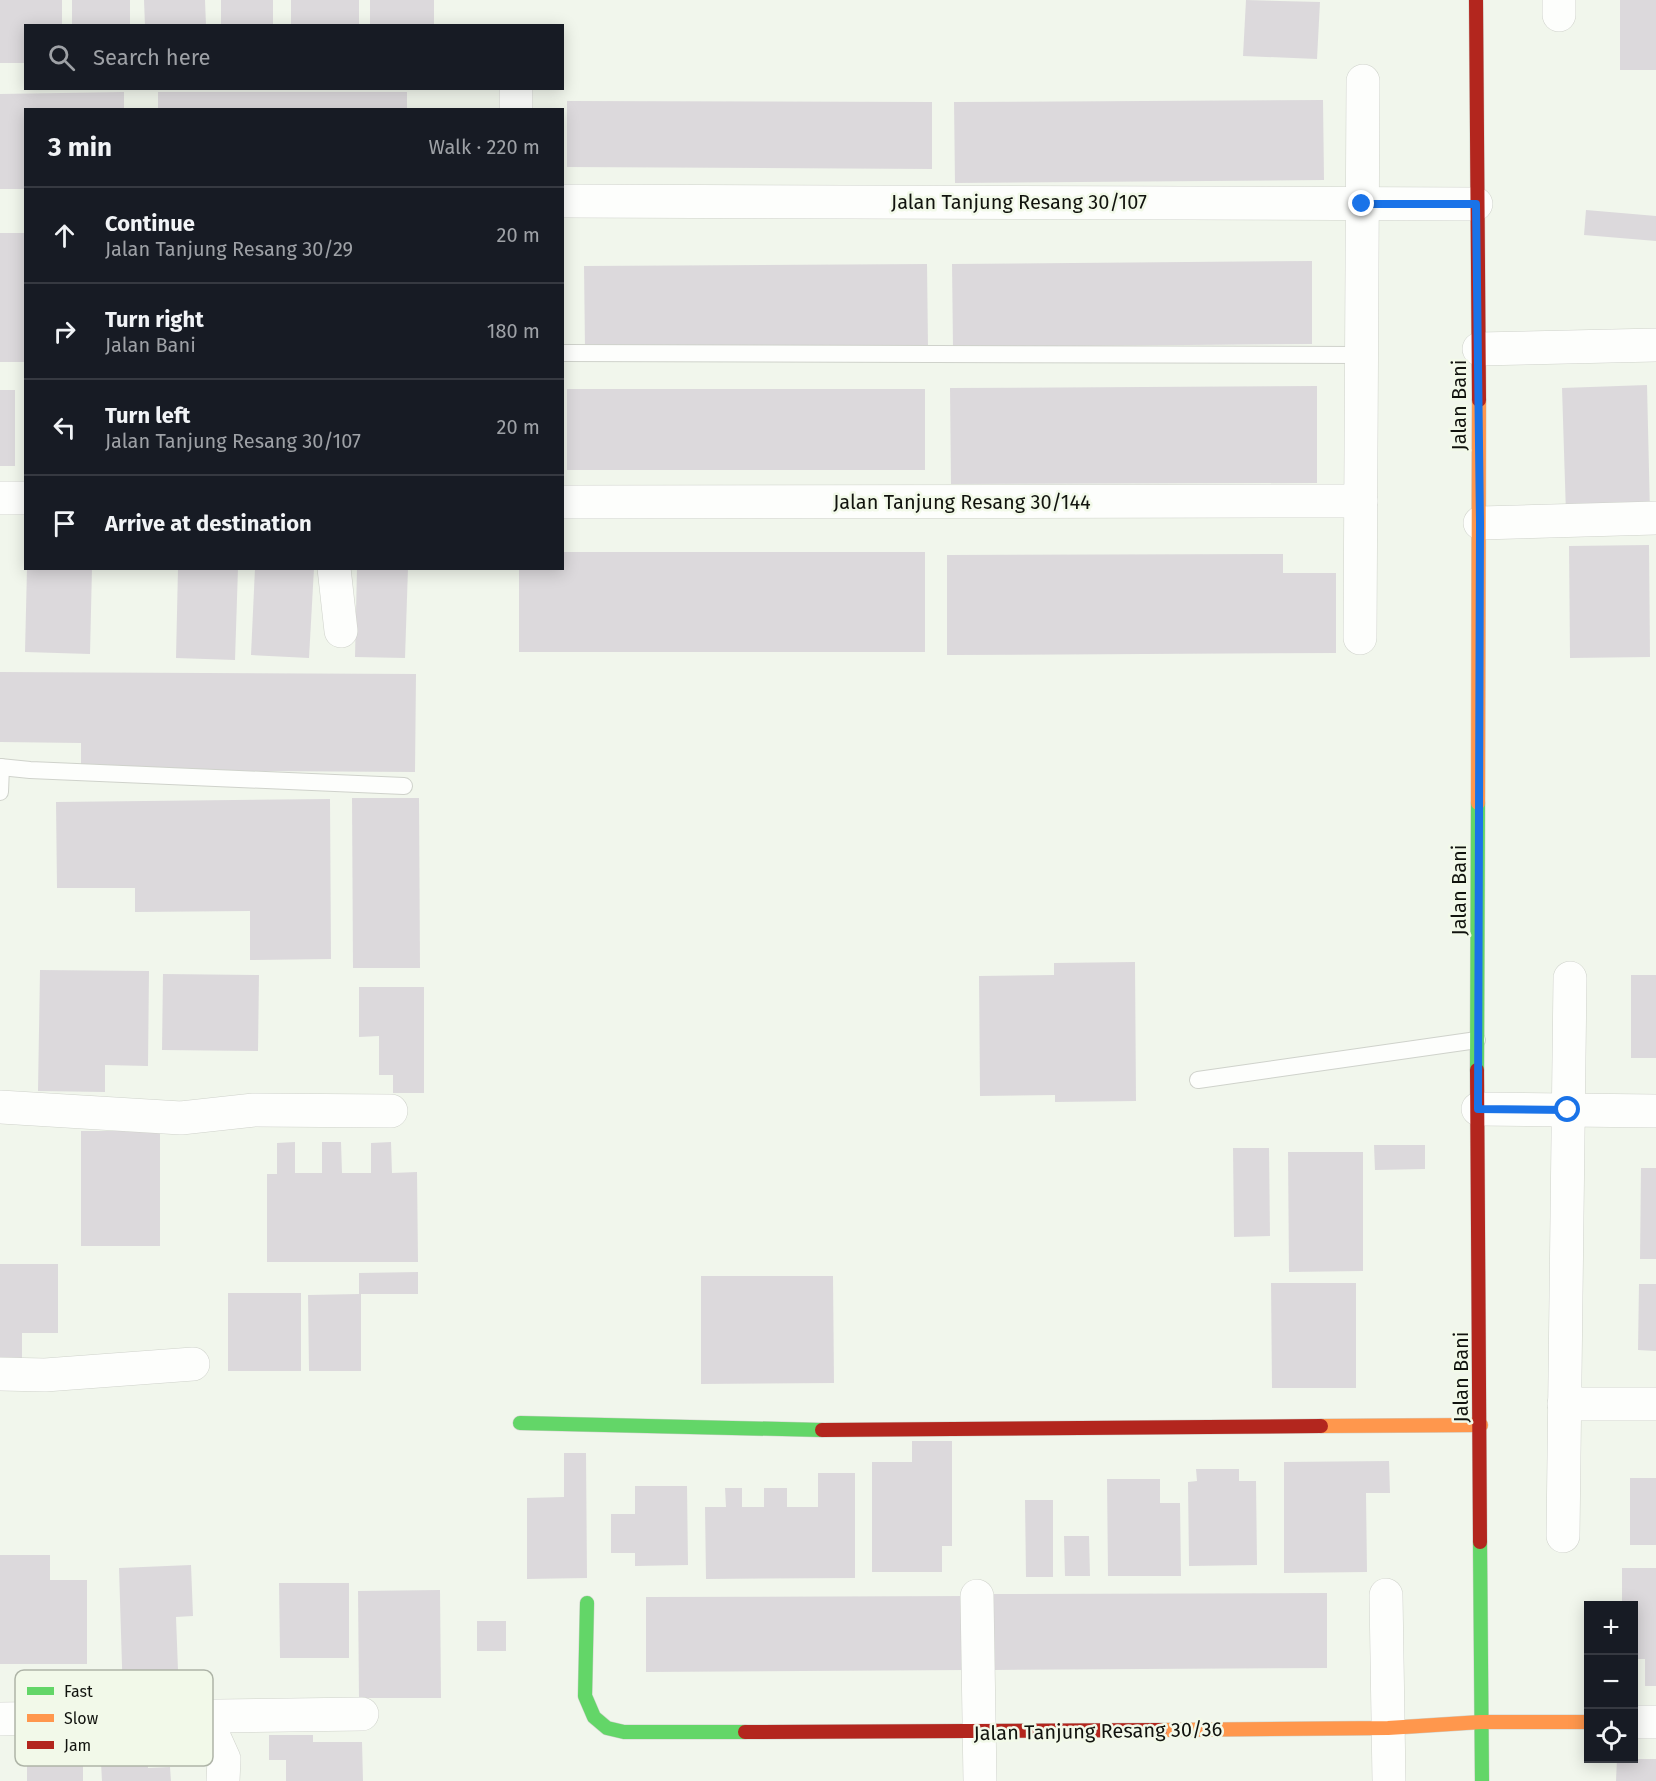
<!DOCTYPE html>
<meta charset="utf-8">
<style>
body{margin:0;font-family:"Fira Sans",sans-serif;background:#20242c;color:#f1f3f6}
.controls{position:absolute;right:18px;bottom:18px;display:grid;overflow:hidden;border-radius:0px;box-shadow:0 3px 15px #0003}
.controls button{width:54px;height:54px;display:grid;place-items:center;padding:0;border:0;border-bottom:2px solid #363941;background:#171b24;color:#f1f3f6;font:30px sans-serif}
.stop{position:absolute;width:18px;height:18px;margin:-14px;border:4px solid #1a73e8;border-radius:50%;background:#fff}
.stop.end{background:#1a73e8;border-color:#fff;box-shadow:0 2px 6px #0008}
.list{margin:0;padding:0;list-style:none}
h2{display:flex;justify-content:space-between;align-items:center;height:78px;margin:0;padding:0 24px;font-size:26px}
h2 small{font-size:20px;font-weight:400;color:#9ea1a6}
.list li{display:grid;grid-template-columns:39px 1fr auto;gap:18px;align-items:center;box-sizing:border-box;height:96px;padding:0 24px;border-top:2px solid #363941}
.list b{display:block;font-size:22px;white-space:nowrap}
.list p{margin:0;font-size:20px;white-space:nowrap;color:#9ea1a6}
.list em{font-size:20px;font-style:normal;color:#9ea1a6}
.icon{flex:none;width:33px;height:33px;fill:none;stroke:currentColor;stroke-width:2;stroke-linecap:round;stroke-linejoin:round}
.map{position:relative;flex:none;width:1656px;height:1781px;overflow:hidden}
.search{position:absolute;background:#171b24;box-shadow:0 3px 15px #0003;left:24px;top:24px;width:540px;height:66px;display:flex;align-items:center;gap:15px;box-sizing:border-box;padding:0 21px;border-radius:0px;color:#9ea1a6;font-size:22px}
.panel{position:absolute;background:#171b24;box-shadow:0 3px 15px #0003;left:24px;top:108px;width:540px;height:462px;border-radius:0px}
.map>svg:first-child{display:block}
.building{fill:#dcd9dc}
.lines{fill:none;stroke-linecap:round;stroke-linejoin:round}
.lane-casing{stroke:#cfd2cb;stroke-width:18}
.street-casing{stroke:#cfd2cb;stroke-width:34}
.fast-casing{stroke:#cfd2cb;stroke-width:15}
.slow-casing{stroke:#cfd2cb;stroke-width:15}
.jam-casing{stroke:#cfd2cb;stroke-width:15}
.lane{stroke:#fdfefc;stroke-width:16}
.street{stroke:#fdfefc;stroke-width:33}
.fast{stroke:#63d668;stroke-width:14}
.slow{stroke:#ff974d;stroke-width:14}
.jam{stroke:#b3261e;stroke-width:14}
.route{stroke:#1a73e8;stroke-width:8}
.labels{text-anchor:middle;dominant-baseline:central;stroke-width:5;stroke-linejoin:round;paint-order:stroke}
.street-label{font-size:20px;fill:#11130e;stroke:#f2f9e9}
.key{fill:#f2f9e9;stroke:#aeb4a7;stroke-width:1.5}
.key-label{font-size:16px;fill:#11130e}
</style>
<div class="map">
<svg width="1656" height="1781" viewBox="0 0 1656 1781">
<rect width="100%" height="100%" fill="#f1f6ec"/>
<g class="building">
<path d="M0,0H62V26H26V63H0Z"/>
<rect x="72" y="0" width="58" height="26"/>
<path d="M144,0H205L206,26H145Z"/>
<rect x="221" y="0" width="52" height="26"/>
<rect x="291" y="0" width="68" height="26"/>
<rect x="370" y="0" width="64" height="26"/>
<path d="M1246,0L1320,2L1317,59L1243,56Z"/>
<rect x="1620" y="0" width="36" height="70"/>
<path d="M124,92V110H26V189H0V94Z"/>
<rect x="158" y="92" width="249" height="18"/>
<path d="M1323,100L1324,180L955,183L954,102Z"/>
<path d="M567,101L932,102V169L567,167Z"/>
<path d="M1586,210L1656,216V241L1584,235Z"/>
<rect x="0" y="233" width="26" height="129"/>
<path d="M1312,261V344L953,347L952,264Z"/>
<path d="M927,264L928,347L585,348L584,266Z"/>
<path d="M1647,385L1650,512L1566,514L1562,388Z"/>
<path d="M1317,386V483L951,484L950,388Z"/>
<rect x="567" y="389" width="358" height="81"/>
<rect x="0" y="390" width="15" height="76"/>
<path d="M1649,545L1650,657L1570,658L1569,546Z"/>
<path d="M562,552H925V652H519V568H562Z"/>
<path d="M1283,554V573H1336V653L947,655V555Z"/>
<path d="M27,568H92L90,654L25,652Z"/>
<path d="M178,568H238L235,660L176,658Z"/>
<path d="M255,568H314L309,658L251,655Z"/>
<path d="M357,568H408L405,658L355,657Z"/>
<path d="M0,672L416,674L415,772L81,770V743L0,742Z"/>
<path d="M352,798H419L420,968H353Z"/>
<path d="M330,799L331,959L250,960V911L135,912V888H57L56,802Z"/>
<path d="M1135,962L1136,1101L1055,1102V1095L980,1096L979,976L1054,975V963Z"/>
<path d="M40,970L149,971L148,1066L105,1065V1092L38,1091Z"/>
<path d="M163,974L259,975L258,1051L162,1050Z"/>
<rect x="1631" y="975" width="25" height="83"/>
<path d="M359,987H424V1093H393V1075H379V1036L359,1037Z"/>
<rect x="81" y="1131" width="79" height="115"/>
<path d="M295,1142V1173H322V1142H341L342,1173H371V1143L391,1142L392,1173L417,1172L418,1262H267V1174H277V1143Z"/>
<path d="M1374,1145H1425V1169L1375,1170Z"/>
<path d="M1233,1148H1269L1270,1236L1234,1237Z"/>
<path d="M1288,1152H1363V1271L1289,1272Z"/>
<path d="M1641,1168H1656V1259H1640Z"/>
<path d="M0,1264H58V1333H22V1367H0Z"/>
<path d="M418,1272V1294H361V1371H309L308,1295L359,1294V1273Z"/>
<path d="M701,1276H833L834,1383L701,1384Z"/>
<path d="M1271,1283H1356V1388H1272Z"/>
<path d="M1639,1284H1656V1351L1638,1350Z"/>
<rect x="228" y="1293" width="73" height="78"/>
<path d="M912,1441H952V1546H942V1572H872V1462H912Z"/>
<path d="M564,1453H586L587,1578L527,1579V1498L564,1497Z"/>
<path d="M1389,1461L1390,1493H1366L1367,1572L1284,1573V1462Z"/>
<path d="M1196,1469H1239V1481H1256L1257,1565L1189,1566L1188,1482L1197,1481Z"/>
<path d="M818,1473H855V1578L706,1579L705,1507H726L725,1488H742V1507H764V1488H787V1507H818Z"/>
<rect x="1630" y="1478" width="26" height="67"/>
<path d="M1107,1479H1160V1503H1180L1181,1576H1108Z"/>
<path d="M635,1486H687L688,1565L635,1566V1553H611V1514H635Z"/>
<path d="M1025,1500H1053V1577H1026Z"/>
<path d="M1064,1536H1089L1090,1576H1065Z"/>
<path d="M0,1555H50V1580H87V1664H0Z"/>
<path d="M191,1565L193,1616L176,1617L179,1697L123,1699L119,1568Z"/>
<path d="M1622,1568H1656V1686H1645V1659H1634V1606H1622Z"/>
<path d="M279,1583H349V1658H280Z"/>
<path d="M440,1590L441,1698H359L358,1591Z"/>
<path d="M1327,1593V1668L994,1670V1594Z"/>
<path d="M967,1596V1670L646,1672V1597Z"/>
<rect x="477" y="1621" width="29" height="30"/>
<path d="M269,1735H313V1742H362L363,1781H286V1760H269Z"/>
<path d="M147,1743L148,1768L170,1767L171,1781H102L100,1744Z"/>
<path d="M83,1755V1781H27V1756Z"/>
<path d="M1617,1759H1656V1781H1616Z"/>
</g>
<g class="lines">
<defs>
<g id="lane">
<path d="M562,353L1362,355"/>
<path d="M0,767L30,770L404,786"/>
<path d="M0,792L1,767"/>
<path d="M1198,1080L1477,1040"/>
</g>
<g id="street">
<path d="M1559,15V0"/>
<path d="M516,88V110"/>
<path d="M562,201L1476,204"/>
<path d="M1479,349L1656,345"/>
<path d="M0,498H26"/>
<path d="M562,502L1361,501"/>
<path d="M1480,523L1656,518"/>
<path d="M334,568L341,631"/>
<path d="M1360,638L1363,81"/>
<path d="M0,1107L181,1118L254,1110L391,1111"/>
<path d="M1478,1109L1656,1111"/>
<path d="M0,1374L45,1375L193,1364"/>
<path d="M1564,1404H1656"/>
<path d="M1563,1536L1570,978"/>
<path d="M1386,1595L1389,1781"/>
<path d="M977,1596L980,1781"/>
<path d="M189,1716L215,1739L224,1759L223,1781"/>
<path d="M0,1719L362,1714"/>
<path d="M1634,1722H1656"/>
</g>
<g id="fast">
<path d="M1477,1070L1478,803"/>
<path d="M520,1423L822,1430"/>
<path d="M1480,1542L1482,1781"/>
<path d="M587,1603L585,1696L594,1717L607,1728L624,1732H745"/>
</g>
<g id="slow">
<path d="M1478,803L1479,400"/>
<path d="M1321,1426L1481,1425"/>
<path d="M1160,1730L1388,1728L1481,1722H1588"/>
</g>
<g id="jam">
<path d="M1476,0L1479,400"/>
<path d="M1477,1070L1480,1542"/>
<path d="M822,1430L1321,1426"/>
<path d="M745,1732L1160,1730"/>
</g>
</defs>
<use href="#lane" class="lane-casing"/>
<use href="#street" class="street-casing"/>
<use href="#fast" class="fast-casing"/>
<use href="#slow" class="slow-casing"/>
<use href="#jam" class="jam-casing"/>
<use href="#lane" class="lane"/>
<use href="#street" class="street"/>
<use href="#fast" class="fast"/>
<use href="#slow" class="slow"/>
<use href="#jam" class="jam"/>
</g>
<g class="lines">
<path class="route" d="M1362,204H1476L1480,523L1478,1109L1568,1110"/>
</g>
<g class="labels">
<g class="street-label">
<text x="1019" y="202">Jalan Tanjung Resang 30/107</text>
<text transform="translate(1459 405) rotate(-90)">Jalan Bani</text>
<text x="962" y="502">Jalan Tanjung Resang 30/144</text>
<text transform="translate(1459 890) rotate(-90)">Jalan Bani</text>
<text transform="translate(1461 1377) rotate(-90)">Jalan Bani</text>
<text transform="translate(1098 1731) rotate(-1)">Jalan Tanjung Resang 30/36</text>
</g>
</g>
<rect x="15" y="1670" width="198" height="96" rx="9" class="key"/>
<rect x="27" y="1687" width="27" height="8" fill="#63d668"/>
<rect x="27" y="1714" width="27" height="8" fill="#ff974d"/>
<rect x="27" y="1741" width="27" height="8" fill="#b3261e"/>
<g class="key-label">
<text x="64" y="1697">Fast</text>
<text x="64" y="1724">Slow</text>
<text x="64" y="1751">Jam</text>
</g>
</svg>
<div class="controls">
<button>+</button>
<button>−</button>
<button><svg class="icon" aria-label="locate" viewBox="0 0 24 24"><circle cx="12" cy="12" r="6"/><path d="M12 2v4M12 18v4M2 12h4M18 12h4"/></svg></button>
</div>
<div class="stop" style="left:1568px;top:1110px"></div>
<div class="stop end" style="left:1362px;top:204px"></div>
<div class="search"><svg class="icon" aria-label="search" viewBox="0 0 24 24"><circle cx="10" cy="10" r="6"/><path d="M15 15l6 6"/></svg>Search here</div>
<section class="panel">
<h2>3 min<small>Walk · 220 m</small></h2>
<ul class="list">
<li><svg class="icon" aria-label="ahead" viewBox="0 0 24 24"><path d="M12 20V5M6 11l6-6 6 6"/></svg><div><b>Continue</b><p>Jalan Tanjung Resang 30/29</p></div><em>20 m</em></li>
<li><svg class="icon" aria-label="right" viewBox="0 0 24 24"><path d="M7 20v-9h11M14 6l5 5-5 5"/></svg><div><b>Turn right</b><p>Jalan Bani</p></div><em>180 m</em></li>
<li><svg class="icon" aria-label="left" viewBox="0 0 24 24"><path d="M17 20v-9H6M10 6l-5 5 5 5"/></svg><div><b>Turn left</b><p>Jalan Tanjung Resang 30/107</p></div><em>20 m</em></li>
<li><svg class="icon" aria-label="arrive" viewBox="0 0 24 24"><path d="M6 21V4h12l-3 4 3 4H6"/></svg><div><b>Arrive at destination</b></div></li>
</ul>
</section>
</div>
